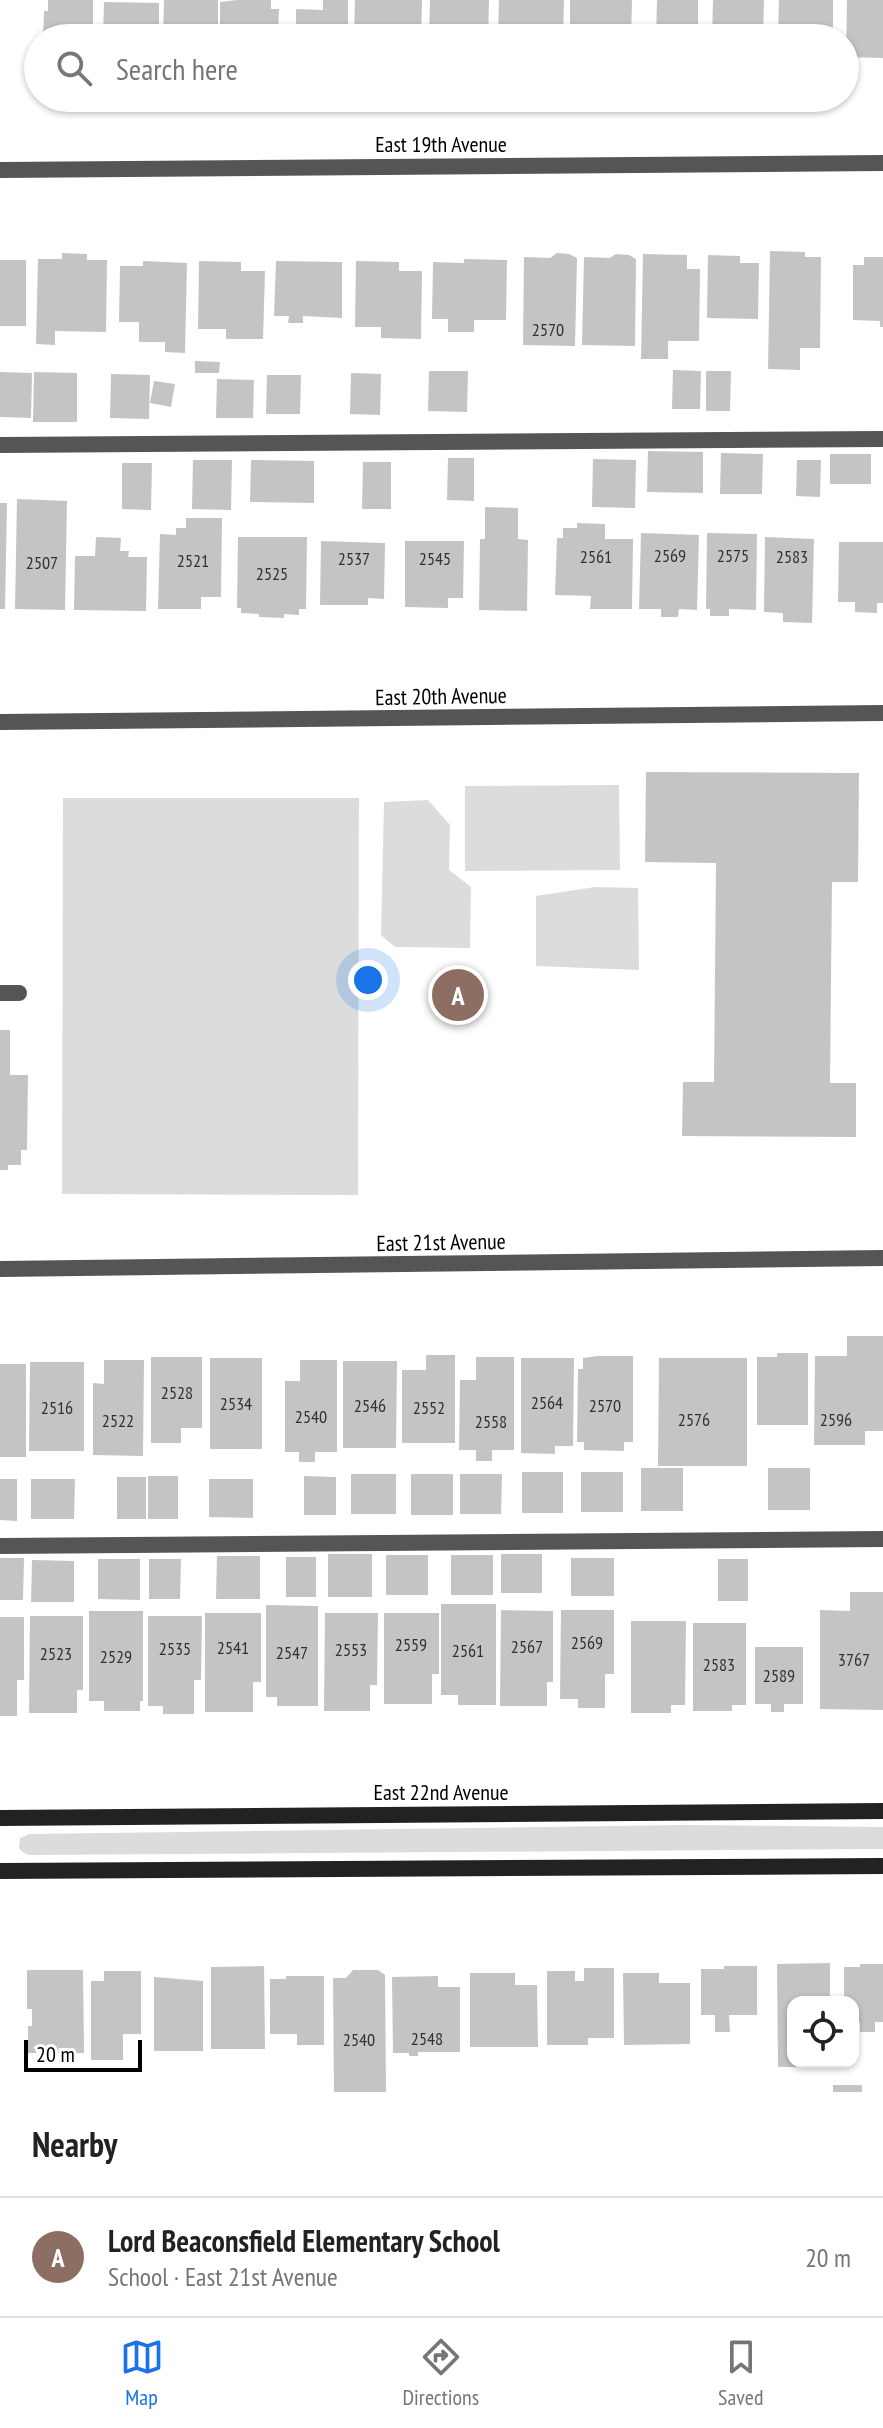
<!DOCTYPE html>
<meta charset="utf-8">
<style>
body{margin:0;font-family:"PT Sans Narrow",sans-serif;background:#f6f6f6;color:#222}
.controls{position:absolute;right:24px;bottom:24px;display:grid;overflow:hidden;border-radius:16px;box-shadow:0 2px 6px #0004}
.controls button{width:72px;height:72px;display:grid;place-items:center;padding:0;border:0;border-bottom:2px solid #e0e0e0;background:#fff;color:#222;font:40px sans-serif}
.scale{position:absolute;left:24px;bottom:20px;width:118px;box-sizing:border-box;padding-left:8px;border:4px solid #000;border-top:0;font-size:22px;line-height:28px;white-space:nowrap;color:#000;-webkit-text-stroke:6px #fff;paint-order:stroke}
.you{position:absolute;left:368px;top:980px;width:28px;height:28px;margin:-20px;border:6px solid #fff;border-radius:50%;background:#1a73e8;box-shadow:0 0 0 12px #1a73e833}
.badge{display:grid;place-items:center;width:52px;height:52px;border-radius:50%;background:#1a73e8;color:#fff;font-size:26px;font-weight:700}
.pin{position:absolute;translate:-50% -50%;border:4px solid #fff;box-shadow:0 2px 8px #0006}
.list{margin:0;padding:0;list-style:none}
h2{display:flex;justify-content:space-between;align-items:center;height:104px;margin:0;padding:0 32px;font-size:34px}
h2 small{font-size:26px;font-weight:400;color:#767676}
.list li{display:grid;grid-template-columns:52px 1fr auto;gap:24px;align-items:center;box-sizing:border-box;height:120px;padding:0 32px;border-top:2px solid #e0e0e0}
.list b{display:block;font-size:30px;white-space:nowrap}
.list p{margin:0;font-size:26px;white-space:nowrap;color:#767676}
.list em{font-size:26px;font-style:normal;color:#767676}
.icon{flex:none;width:44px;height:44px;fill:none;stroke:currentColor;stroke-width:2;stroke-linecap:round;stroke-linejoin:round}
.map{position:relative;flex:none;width:883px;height:2092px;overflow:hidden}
.search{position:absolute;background:#fff;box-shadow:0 2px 6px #0004;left:24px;right:24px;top:24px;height:88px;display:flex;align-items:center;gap:20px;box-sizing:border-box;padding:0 28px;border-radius:44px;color:#767676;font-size:30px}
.sheet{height:224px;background:#fff}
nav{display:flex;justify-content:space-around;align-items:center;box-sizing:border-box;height:112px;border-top:2px solid #e0e0e0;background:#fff;font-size:22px;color:#767676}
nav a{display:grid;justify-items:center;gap:4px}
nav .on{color:#1a73e8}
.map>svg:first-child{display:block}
.green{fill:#dcdcdc}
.building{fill:#c4c4c4}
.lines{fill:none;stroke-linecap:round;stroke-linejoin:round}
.lane{stroke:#555;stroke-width:16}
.street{stroke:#555;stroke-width:16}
.secondary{stroke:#222;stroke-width:16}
.labels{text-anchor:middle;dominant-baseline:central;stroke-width:8;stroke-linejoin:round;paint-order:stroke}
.number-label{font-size:18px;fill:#313131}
.street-label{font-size:22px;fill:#000;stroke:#fff}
</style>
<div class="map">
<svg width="883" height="2092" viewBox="0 0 883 2092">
<rect width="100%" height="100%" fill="#fff"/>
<g class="green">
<path d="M619,785L620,870L465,871V786Z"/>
<path d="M63,798H359L358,1195L62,1194Z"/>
<path d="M428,800L450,825L449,870L471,887L470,948L395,947L381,935L384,802Z"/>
<path d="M595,887L638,888L639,970L536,966V896Z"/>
<path d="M683,1825L883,1827V1849L29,1855L22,1852L19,1848L20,1838L29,1834Z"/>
</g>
<g class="building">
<path d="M48,0H93V38H43L44,11H48Z"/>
<path d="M164,0H218V38H163Z"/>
<path d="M237,0H271V9H279L278,38H220V2Z"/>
<path d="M323,0H348V38H296V9L323,10Z"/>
<path d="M355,0H422L421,38H354Z"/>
<path d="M430,0H489L488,38H429Z"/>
<path d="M499,0H564L563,38H498Z"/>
<path d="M570,0H632L631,38H570Z"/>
<path d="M657,0H698V38H656Z"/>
<path d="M713,0H764L763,38H712Z"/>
<path d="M779,0H833V38H778Z"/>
<path d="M847,0H883V58L846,57Z"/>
<path d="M104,2L159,3V38H103Z"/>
<path d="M770,251L805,252V257H821L820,348H800V370L768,369Z"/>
<path d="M62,253L87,254V260H107L106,332L55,331V345L36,344L38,259H62Z"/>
<path d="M557,253L569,254L577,258L575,346L523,345L524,257L550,258Z"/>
<path d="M616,254L629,255L636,259L635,346L582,345L584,257L610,258Z"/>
<path d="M643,254L687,255V269H700L699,341H668V359H641Z"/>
<path d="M708,255L740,256V263H759L758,319L707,318Z"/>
<path d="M864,257H883V327H880V321L853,320V265H864Z"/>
<path d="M464,259L507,260L506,320H474V332H448V319H432L433,262L464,263Z"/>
<rect x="0" y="260" width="26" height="66"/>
<path d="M143,261L187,263L185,353L165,352V342H139V322H119L120,266H143Z"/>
<path d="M199,261L241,262V271H265L263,339H226V329H198Z"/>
<path d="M276,261L342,262V318L303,316V323H288L289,316H274Z"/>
<path d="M356,261L399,262V271H422L421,339L381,338V327H355Z"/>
<path d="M195,361L220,362L219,373H195Z"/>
<path d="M673,370L701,371L700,409H672Z"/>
<path d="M429,371H468L467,412L428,411Z"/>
<path d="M706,371H731L730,411H706Z"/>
<path d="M0,372L32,373L31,418L0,417Z"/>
<path d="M34,372L77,373V422H33Z"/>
<path d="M351,373L381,374L380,415L350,414Z"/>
<path d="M111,374L150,375L149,419L110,418Z"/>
<path d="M267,375H301L300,414H266Z"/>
<path d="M217,379L254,380L253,418H216Z"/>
<path d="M154,381L175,384L171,407L150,403Z"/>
<path d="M648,451L703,452V493L647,492Z"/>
<path d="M721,453L763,454L762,494H720Z"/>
<rect x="830" y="454" width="41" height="30"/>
<path d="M448,458H474V501L447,500Z"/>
<path d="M593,459L636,460L635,508L592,507Z"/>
<path d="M193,460H232L231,510L192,509Z"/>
<path d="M251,460L314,461V503L250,502Z"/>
<path d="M797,460H821L820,497L796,496Z"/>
<path d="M363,462H391V509H362Z"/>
<path d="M122,463H152L151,510L122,509Z"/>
<path d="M17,499L67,501L65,610L15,609Z"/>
<path d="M0,503H7L5,609H0Z"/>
<path d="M485,507L518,508V539L528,540L527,611L479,610L480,539H485Z"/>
<path d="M186,518H222L221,597H201V609H158L160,534L176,535V528H186Z"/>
<path d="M577,523L605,524V539H633L632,609H590L591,596L555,595L557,538H563V528H577Z"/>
<path d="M641,533L699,535L697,610L679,609L678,617H661V609H639Z"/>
<path d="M707,533L757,534L756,610L729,609V616H710V609H706Z"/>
<path d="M96,537L121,538L120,551H129L128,557H147L146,611L74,610L75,556H95Z"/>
<path d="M238,537H307L306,609H299V615L284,614V618L259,617V614L241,613V608H237Z"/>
<path d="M765,537L814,539L812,623L783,622V613L764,612Z"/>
<path d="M321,541L385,543L384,599L368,598V605H320Z"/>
<path d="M405,541H464L463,598H448V608L405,607Z"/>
<path d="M839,542H883V603H877V613L855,612V602H838Z"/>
<path d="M646,772L859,773L858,882H832L831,978L830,1083H856V1137L682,1136L683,1082H714L716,863L645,862Z"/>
<path d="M0,1030H10V1075H28L27,1150H21V1165H8V1170H0Z"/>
<path d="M847,1336H883V1431H865V1445H814L815,1356H847Z"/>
<path d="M777,1353H808V1425H757V1357H777Z"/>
<path d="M426,1355H455V1443H402V1370H426Z"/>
<path d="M597,1356H633V1442H624V1451L584,1450V1442H577L578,1369H583V1358Z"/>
<path d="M151,1357H202V1428H181V1443H151Z"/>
<path d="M476,1357H514V1450H492V1461H476V1450H459L460,1380H476Z"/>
<rect x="210" y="1358" width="52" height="91"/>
<path d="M521,1358H574L573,1446H555V1454L521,1453Z"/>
<path d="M659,1358H747V1466H658Z"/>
<path d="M104,1360H144L143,1456L93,1455V1383L104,1384Z"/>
<path d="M300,1360H337V1452H315V1462H299V1452H285V1381H300Z"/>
<path d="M343,1361H397L396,1448H343Z"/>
<path d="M30,1362H84V1451H29Z"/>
<rect x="0" y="1364" width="26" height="93"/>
<rect x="641" y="1468" width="42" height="43"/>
<rect x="768" y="1468" width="42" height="42"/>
<rect x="522" y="1472" width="41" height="41"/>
<rect x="581" y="1472" width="42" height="40"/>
<rect x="351" y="1474" width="45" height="40"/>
<rect x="411" y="1474" width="42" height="41"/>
<path d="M460,1474H502L501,1514H460Z"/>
<rect x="148" y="1476" width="30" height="43"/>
<path d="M304,1476L336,1477V1515H304Z"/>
<rect x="117" y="1477" width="29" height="42"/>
<path d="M0,1479H17V1521L0,1520Z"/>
<path d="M31,1479H75L74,1519H31Z"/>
<path d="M209,1479H253V1518L209,1517Z"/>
<rect x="328" y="1554" width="44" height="43"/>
<rect x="501" y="1554" width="41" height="39"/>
<rect x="386" y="1555" width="42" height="40"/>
<rect x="451" y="1555" width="42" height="40"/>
<path d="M217,1556H260V1599H216Z"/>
<rect x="286" y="1557" width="30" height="40"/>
<path d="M0,1558H24L23,1600H0Z"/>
<rect x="571" y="1558" width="43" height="38"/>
<path d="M98,1559H140V1600L98,1599Z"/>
<path d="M149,1559H181L180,1599H149Z"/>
<rect x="718" y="1559" width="30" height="42"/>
<path d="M32,1560L74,1561V1602H31Z"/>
<path d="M850,1592H883V1710L820,1709V1610L850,1611Z"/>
<path d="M441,1604H496V1705H458V1695H441Z"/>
<path d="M266,1605L318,1606V1706H277V1697H266Z"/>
<path d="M501,1610L553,1611V1682H547V1706H500Z"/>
<path d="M561,1610H614V1674H605V1708H578V1699H560Z"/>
<path d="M89,1611H143V1701H140V1711H104V1701H89Z"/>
<path d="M205,1613H261V1682H253V1712H205Z"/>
<path d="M325,1613H378L377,1685H370V1711H324Z"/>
<path d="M384,1613H439V1674H432V1704H384Z"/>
<path d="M30,1616H83V1690H77V1713H29Z"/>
<path d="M148,1616H202L201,1680H194V1714H163V1706H148Z"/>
<path d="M0,1617H24V1680H17V1716H0Z"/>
<path d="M631,1621H686L685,1705H671V1713H631Z"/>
<path d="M693,1623H746V1705H732V1711H693Z"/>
<path d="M755,1647H803V1704H784V1712H771V1704H755Z"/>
<path d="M830,1963V2002H793V2062H831V2067H778L777,1964Z"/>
<path d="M860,1964H883V2022H875V2032H860V2022L853,2023V2002H844V1967H860Z"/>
<path d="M264,1966L265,2049H211V1967Z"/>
<path d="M724,1966H757V2015H729L730,2032H715V2015H701V1969H724Z"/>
<path d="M584,1968H614V2038H588V2045H547V1971H575V1981H584Z"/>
<path d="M27,1970H83L84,2053H28V2026H32V2009H27Z"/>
<path d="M353,1970H378L385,1975L386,2092H334L333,1978H346Z"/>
<path d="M104,1971H141V2034H123V2060H91V1981H104Z"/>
<path d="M470,1973H515V1985H537L538,2047H470Z"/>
<path d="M623,1973H659V1983H690V2044L624,2045Z"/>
<path d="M286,1976H324V2045H297V2034H270V1979H286Z"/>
<path d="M438,1976V1987H460V2052H418V2056H409V2053H393L392,1977Z"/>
<path d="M154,1977L203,1981V2051H154Z"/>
<rect x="833" y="2085" width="29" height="7"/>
</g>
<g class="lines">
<g class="lane">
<path d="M0,445L883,439"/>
<path d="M0,993H19"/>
<path d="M0,1546L883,1539"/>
</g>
<g class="street">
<path d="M0,170L883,163"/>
<path d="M0,722L883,713"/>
<path d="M0,1269L883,1258"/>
</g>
<g class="secondary">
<path d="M0,1818L883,1811"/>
<path d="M0,1871L883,1866"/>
</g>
</g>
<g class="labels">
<g class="number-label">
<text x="548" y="329">2570</text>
<text x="670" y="555">2569</text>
<text x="733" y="555">2575</text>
<text x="596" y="556">2561</text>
<text x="792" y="556">2583</text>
<text x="354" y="558">2537</text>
<text x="435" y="558">2545</text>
<text x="193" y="560">2521</text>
<text x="42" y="562">2507</text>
<text x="272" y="573">2525</text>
<text x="177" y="1392">2528</text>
<text x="547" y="1402">2564</text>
<text x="236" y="1403">2534</text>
<text x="370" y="1405">2546</text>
<text x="605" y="1405">2570</text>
<text x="57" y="1407">2516</text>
<text x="429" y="1407">2552</text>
<text x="311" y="1416">2540</text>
<text x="694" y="1419">2576</text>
<text x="836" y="1419">2596</text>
<text x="118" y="1420">2522</text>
<text x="491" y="1421">2558</text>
<text x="587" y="1642">2569</text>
<text x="411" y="1644">2559</text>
<text x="527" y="1646">2567</text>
<text x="233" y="1647">2541</text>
<text x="175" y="1648">2535</text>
<text x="351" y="1649">2553</text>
<text x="468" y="1650">2561</text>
<text x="292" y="1652">2547</text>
<text x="56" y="1653">2523</text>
<text x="116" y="1656">2529</text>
<text x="854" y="1659">3767</text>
<text x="719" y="1664">2583</text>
<text x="779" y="1675">2589</text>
<text x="427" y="2038">2548</text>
<text x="359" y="2039">2540</text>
</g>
<g class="street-label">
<text x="441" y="144">East 19th Avenue</text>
<text transform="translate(441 696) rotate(-1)">East 20th Avenue</text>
<text transform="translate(441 1242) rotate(-1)">East 21st Avenue</text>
<text x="441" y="1792">East 22nd Avenue</text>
</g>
</g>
</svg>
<div class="controls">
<button><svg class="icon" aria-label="locate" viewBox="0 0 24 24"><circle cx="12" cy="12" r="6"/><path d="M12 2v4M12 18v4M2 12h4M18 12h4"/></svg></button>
</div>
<div class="scale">20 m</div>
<div class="you"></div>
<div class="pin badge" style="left:458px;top:995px;background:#8d6e63">A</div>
<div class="search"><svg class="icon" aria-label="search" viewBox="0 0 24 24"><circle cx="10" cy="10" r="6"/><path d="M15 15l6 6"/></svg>Search here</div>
</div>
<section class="sheet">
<h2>Nearby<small></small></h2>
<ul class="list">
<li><span class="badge" style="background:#8d6e63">A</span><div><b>Lord Beaconsfield Elementary School</b><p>School · East 21st Avenue</p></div><em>20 m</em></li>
</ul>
</section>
<nav>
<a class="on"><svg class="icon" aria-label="map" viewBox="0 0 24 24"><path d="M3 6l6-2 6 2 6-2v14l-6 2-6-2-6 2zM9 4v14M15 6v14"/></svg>Map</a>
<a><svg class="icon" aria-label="directions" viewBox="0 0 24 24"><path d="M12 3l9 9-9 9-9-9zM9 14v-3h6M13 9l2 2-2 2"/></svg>Directions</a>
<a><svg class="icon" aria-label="saved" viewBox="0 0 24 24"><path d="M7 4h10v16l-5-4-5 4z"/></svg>Saved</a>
</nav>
